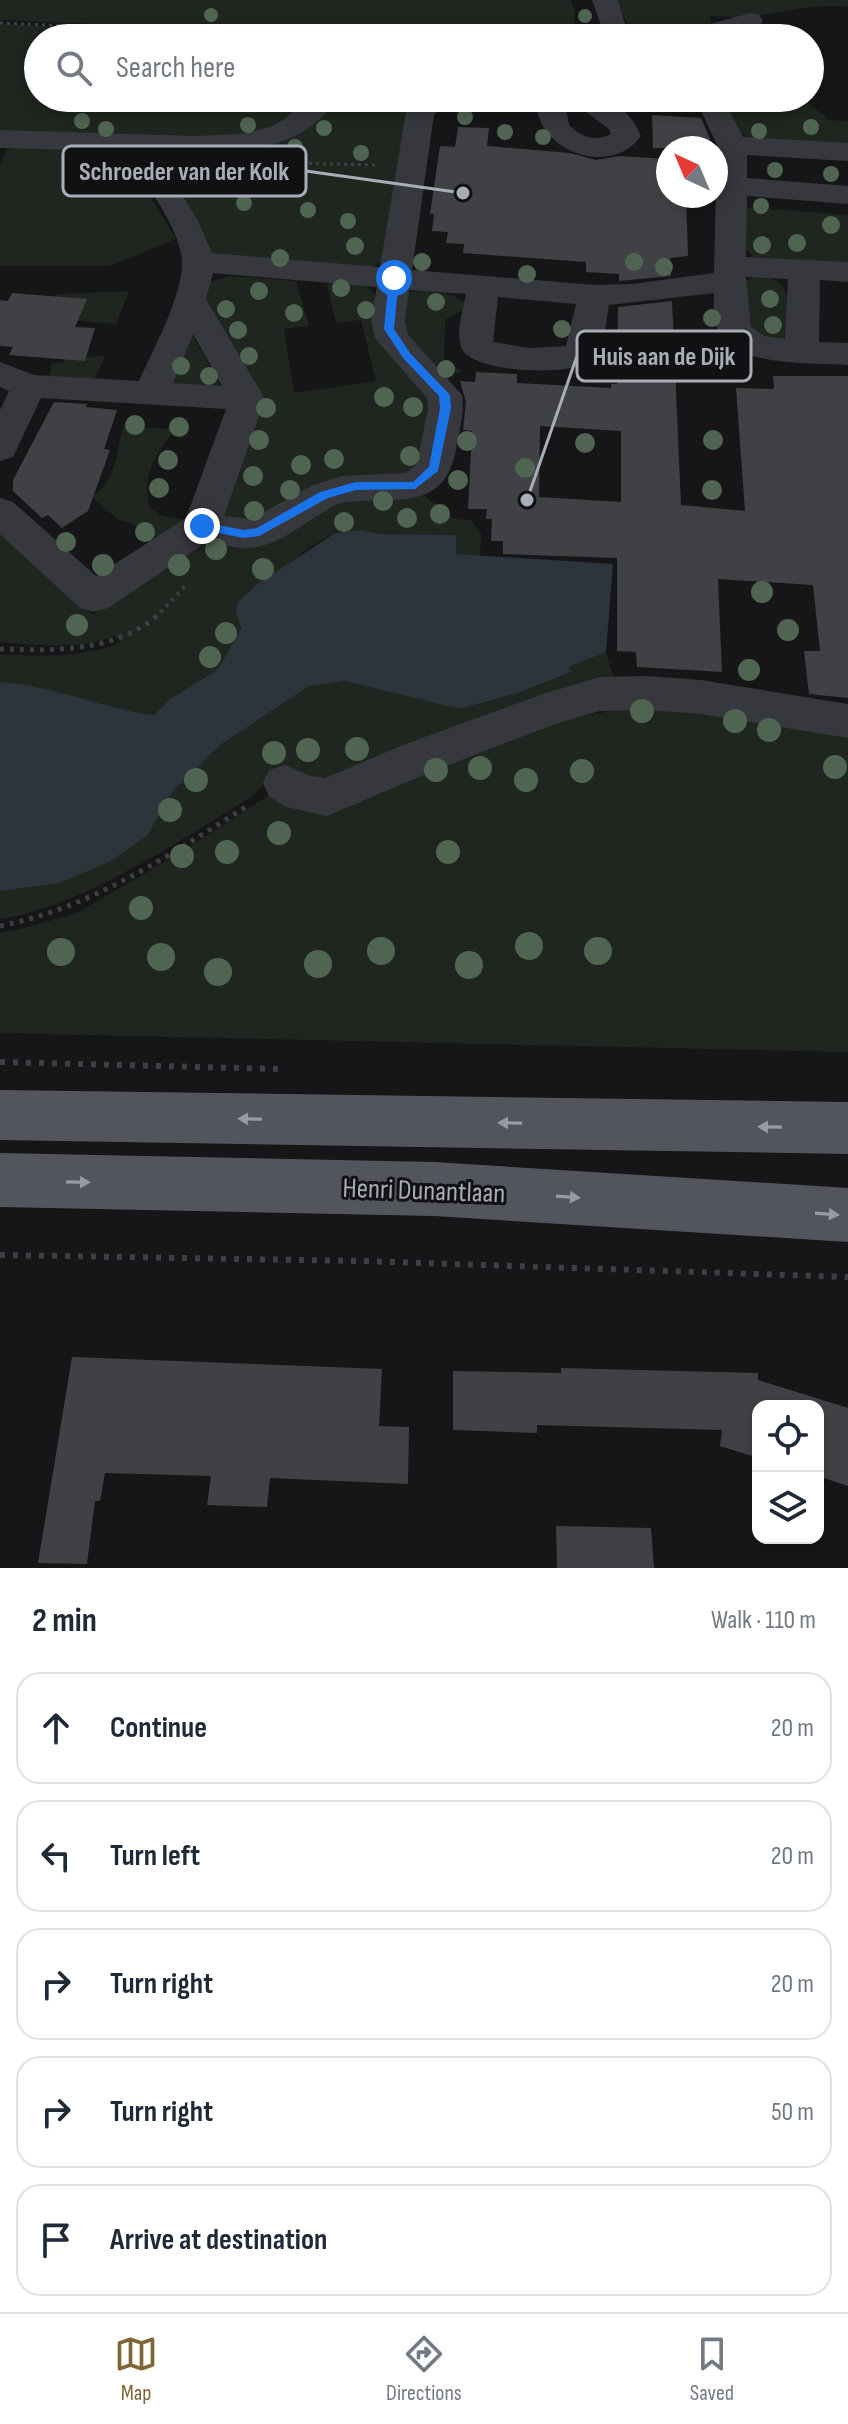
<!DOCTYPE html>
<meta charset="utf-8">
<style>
body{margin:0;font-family:"Sofia Sans Condensed",sans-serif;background:#f6f6f7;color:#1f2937}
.controls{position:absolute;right:24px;bottom:24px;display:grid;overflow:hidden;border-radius:16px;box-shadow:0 4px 12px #0003}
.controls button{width:72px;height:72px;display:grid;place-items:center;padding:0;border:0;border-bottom:2px solid #e0e1e3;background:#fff;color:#1f2937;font:40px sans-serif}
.compass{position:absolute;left:656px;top:136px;width:72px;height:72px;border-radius:50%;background:#fff;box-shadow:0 4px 12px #0003;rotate:316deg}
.stop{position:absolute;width:24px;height:24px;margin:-18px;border:6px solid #1a73e8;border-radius:50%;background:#fff}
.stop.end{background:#1a73e8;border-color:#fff;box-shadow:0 2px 8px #0008}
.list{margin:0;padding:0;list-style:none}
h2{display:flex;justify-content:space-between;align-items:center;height:104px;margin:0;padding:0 32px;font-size:34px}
h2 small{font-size:26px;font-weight:400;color:#747a83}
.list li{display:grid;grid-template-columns:52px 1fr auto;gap:24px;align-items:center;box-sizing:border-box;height:112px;margin:0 16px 16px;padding:0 16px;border:2px solid #e0e1e3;border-radius:24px}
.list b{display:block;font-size:30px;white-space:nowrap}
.list em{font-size:26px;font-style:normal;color:#747a83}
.icon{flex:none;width:44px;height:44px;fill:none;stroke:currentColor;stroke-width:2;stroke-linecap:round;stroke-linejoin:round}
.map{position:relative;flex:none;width:848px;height:1568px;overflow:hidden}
.search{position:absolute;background:#fff;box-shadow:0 4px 12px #0003;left:24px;right:24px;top:24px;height:88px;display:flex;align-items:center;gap:20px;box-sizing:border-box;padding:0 28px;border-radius:44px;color:#747a83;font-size:30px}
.sheet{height:744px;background:#fff}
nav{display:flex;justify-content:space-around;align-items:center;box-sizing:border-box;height:112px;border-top:2px solid #e0e1e3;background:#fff;font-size:22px;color:#747a83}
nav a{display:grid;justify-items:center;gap:4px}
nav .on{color:#7e6636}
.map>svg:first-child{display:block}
.green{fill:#1e261f}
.water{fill:#2c353c}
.building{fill:#404145;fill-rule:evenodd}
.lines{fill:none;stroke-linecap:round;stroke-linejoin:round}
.path-far3{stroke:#3d3f44;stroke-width:3;stroke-dasharray:3 4;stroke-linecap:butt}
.path-far2{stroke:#3d3f44;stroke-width:4;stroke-dasharray:3 5;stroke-linecap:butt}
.path-far1{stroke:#3d3f44;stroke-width:5;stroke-dasharray:4 6;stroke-linecap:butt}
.path{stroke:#3d3f44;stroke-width:6;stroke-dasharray:5 8;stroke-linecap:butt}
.minor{fill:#37383d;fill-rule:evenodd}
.major{fill:#53555c;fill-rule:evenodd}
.tree{fill:#506452}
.oneway{fill:#979ba6}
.route{fill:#1a73e8}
.labels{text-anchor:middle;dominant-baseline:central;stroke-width:6;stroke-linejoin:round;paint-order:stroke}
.near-street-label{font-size:28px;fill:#a8adb8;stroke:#111113}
.leader{fill:none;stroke:#a8adb8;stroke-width:3}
.callout-dot{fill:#a8adb8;stroke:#111113;stroke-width:3}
.callout{fill:#111113;stroke:#a8adb8;stroke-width:3}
.callout-label{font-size:26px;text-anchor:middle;font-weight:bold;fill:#a8adb8}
</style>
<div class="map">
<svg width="848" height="1568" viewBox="0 0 848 1568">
<rect width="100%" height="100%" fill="#161618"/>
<g class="green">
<path d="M0,0H571L575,12L574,38H410L0,20Z"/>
<path d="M617,0H848V7C814,3 782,13 748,17C735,18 722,16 710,16L712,28L705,36C678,36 652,33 627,24Z"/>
<path d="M0,24L322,38H38V98H318L298,119L230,139L10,132L0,129Z"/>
<path d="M334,98H425L389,256L370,269L209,254L160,167C184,137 215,156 246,145C276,134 306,113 334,98Z"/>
<path d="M600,98H696L699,108L640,107L620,114L595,102Z"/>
<path d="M717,98L807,102L829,120L848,121V147L753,139L737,132Z"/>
<path d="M18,145L112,148L136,173L176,239L109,266H0V164L6,151Z"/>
<path d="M745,207L848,215V265L753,257L742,244Z"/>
<path d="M756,275C796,278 787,307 790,339L783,343L745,335L743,282Z"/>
<path d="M230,276L296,281L309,326L284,329L294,393L376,381L361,320L336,323L327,284L365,285L383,302L433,399L417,473L268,519L221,524L253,392L201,294L210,282Z"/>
<path d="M129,291L116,324L44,318L57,294Z"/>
<path d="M423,291C439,293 459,293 468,307L445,320L444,359L461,371L442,381L411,353L399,297L407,292Z"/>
<path d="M186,324L222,388L171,386Z"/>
<path d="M105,356L92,384L48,381L52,363H63L65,358Z"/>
<path d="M123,427L175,429C156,456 141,473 150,508L162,516L187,520L146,549L150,537L132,524L118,519L91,497C117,481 116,454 123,427Z"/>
<path d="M419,492L455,519L471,520L481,534L480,556L455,554L456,535L380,534L361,530L334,533L307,549L236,611L241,629L217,670L170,699L154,715C102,708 53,685 0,682V654C41,656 84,659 121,642L114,636C77,650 39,645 0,642V530L93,615L194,542L327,498Z"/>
<path d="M606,652L614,679L328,782L266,781L253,796C183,838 81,908 0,919V891L60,883L147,836L173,791L220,745L309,686L345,681L459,709L518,693L571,673L567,667Z"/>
<path d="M626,708L739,711L848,731V1052L0,1033V932L17,930L77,913L180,853L274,792L559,721Z"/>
</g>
<path class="water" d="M361,530L380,534L456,535V554L613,564L606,652L568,667L572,672L518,693L459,709L345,681L309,686L220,745L173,791L147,836L109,862L60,883L0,891V682C53,685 101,708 154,715L170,699L217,670L241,629L236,611L238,602L256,585L335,533Z"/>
<g class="building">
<path d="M652,115L701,118L714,148H653Z"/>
<path d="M458,127L489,128L487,146L570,153L596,160L619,156L668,159V196H686L688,256L670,258L671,276L619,281V274L586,272V262L463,253L464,244L446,243L448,232L432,231L434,214H430L440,146L455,147Z"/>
<path d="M12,293L87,299L75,327L95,328L85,361L9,355L13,347L0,346V300L8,301Z"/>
<path d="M672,301L681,505L745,511L736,388L774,389L773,376H848V698L809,694L804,651H820L813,585L718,579L722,672L637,667L636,652L617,651V558L503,554V541H491L492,519H486L487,509H468L472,431L463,430L466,402L460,381L475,382L476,372L517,374V383L611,388V384H617L618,307ZM540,426L621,431V502L539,497Z"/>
<path d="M54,402L87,404L86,407L117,410L104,449L110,450L88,511L62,528L48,515L42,518L13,491V480Z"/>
<path d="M72,1357L382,1369L379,1426L409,1427L408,1484L270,1478L267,1507L207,1505L211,1476L105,1473L100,1501H95L87,1564L38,1563Z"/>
<path d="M561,1368L758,1373V1380L848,1408V1486L818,1476V1406H758V1458L720,1446L722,1430L537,1425V1433L453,1430V1371L561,1373Z"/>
<path d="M556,1526L651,1528L654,1568H557Z"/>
</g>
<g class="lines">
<g class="path-far3">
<path d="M0,23L363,38"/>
<path d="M288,163L378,165"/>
<path d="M205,193L222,174"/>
</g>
<path class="path-far2" d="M155,618L188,583"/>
<g class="path-far1">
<path d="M0,649C54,651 114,652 157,616"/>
<path d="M0,926C92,908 171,854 249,805"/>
</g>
<g class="path">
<path d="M0,1062L279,1069"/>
<path d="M0,1255L362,1261L848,1277"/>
</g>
<g class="minor">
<path d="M592,0H618L625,24L675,32L678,38L605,36Z"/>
<path d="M750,13L759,15L763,21C753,36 717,38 701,38L710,24Z"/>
<path d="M307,98H338C297,158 221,155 156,152L198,221L212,253L380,267L406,112L420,98H564L569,125C581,137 595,142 611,134L609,129L567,98C601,98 626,100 641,136C613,176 541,155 536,104C505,112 461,94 434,114L412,270L595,285L632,284L714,273L717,145L695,98H723L743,137L848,143V161L747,155V178L848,186V204L747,196L746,257L848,262V282L820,280L819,342L848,343V365C814,363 735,367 718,331C713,320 714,305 714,293L609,305C606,320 605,346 595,358C578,378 473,373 462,349C455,334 463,310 466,294L409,290L405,321L408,335L462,395C465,413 459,431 456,449C446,505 408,499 362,501C354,502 345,501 338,504C308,518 279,549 244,548C232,548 219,543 208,541L108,608L94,612L80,608L0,534V498L13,502L96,576L186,518L226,409L41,398L13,457L0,461V410L9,391L0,387V362L34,375L139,381C153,350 184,293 182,261C180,227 143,181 126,151L0,148V130L197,136L241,134L270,127L286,118ZM213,273L377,287L371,321L375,338L427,398L428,408L417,464L406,473L342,476L311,486L251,519L224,516L265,399L206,299ZM746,277L788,279L785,339L764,336L751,327ZM498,297L576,304L566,346L529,348L493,342ZM193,334L222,386L173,383Z"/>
<path d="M646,676L701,680L848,704V738L701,714L646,710L600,711L555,724L433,771L327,816L286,807L269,796L263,783L269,770L285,765L311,776L325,778L403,745L546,693L600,677Z"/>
</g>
<g class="major">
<path d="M0,1090L848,1102V1154L0,1140Z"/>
<path d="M0,1153L434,1162L848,1188V1242L434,1216L0,1207Z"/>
</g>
</g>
<g class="tree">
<circle cx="211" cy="15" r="7"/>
<circle cx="585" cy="16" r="7"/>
<circle cx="465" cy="117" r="8"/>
<circle cx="82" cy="121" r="8"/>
<circle cx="248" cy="125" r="8"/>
<circle cx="811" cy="127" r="8"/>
<circle cx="324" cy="128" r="8"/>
<circle cx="106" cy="129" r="8"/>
<circle cx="759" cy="131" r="8"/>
<circle cx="505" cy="132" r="8"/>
<circle cx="543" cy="137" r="8"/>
<circle cx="295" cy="147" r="8"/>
<circle cx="361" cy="153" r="8"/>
<circle cx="775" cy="170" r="8"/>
<circle cx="831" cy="174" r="8"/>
<circle cx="244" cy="203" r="8"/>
<circle cx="761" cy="206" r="8"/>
<circle cx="308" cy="210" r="8"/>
<circle cx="348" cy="221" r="8"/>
<circle cx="831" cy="225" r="9"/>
<circle cx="797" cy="243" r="9"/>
<circle cx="762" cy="245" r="9"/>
<circle cx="355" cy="246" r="9"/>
<circle cx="280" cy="258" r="9"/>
<circle cx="422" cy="262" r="9"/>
<circle cx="634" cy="262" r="9"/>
<circle cx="664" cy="267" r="9"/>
<circle cx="527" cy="274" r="9"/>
<circle cx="341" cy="288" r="9"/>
<circle cx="259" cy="291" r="9"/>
<circle cx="770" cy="299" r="9"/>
<circle cx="436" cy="302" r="9"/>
<circle cx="226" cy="309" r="9"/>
<circle cx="366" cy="310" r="9"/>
<circle cx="294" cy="313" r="9"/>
<circle cx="712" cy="318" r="9"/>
<circle cx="773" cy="325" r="9"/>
<circle cx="562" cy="329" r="9"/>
<circle cx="238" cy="330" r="9"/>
<circle cx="249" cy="356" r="9"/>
<circle cx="181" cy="366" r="9"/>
<circle cx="446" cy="369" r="9"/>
<circle cx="209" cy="376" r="9"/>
<circle cx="384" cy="397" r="10"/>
<circle cx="413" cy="407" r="10"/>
<circle cx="266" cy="408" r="10"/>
<circle cx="135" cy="425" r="10"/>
<circle cx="179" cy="427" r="10"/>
<circle cx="259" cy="440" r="10"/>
<circle cx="713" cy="440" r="10"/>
<circle cx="467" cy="441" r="10"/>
<circle cx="585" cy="443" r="10"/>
<circle cx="410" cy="456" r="10"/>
<circle cx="334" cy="459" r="10"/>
<circle cx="168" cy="460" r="10"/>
<circle cx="301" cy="465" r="10"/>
<circle cx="525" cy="468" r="10"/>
<circle cx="253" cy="476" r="10"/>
<circle cx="458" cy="480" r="10"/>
<circle cx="159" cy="488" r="10"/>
<circle cx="290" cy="490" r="10"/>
<circle cx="712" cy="490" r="10"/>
<circle cx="383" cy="501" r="10"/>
<circle cx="254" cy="511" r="10"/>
<circle cx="440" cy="514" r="10"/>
<circle cx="407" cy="518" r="10"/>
<circle cx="344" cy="522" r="10"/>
<circle cx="145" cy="532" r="10"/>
<circle cx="66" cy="542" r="10"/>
<circle cx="216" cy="549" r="11"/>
<circle cx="103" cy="565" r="11"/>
<circle cx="179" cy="565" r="11"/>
<circle cx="263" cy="569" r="11"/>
<circle cx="762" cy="592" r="11"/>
<circle cx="77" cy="625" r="11"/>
<circle cx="788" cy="630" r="11"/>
<circle cx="226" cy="633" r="11"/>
<circle cx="210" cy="657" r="11"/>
<circle cx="749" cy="670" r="11"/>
<circle cx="642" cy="711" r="12"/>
<circle cx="735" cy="721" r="12"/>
<circle cx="769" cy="730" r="12"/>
<circle cx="357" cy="749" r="12"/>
<circle cx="308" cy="750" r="12"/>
<circle cx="274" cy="753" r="12"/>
<circle cx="835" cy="767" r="12"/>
<circle cx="480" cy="768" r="12"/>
<circle cx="436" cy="770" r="12"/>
<circle cx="582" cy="771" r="12"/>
<circle cx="196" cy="780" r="12"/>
<circle cx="526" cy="780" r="12"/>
<circle cx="170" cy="810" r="12"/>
<circle cx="279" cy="833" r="12"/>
<circle cx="227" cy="852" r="12"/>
<circle cx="448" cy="852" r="12"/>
<circle cx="182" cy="856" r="12"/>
<circle cx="141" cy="908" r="12"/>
<circle cx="529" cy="946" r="14"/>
<circle cx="381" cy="951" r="14"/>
<circle cx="598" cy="951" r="14"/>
<circle cx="61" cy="952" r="14"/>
<circle cx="161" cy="957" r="14"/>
<circle cx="318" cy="964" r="14"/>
<circle cx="469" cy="965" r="14"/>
<circle cx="218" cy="972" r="14"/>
</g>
<defs><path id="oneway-solid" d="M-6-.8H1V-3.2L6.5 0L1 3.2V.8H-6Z" transform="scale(2)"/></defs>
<g class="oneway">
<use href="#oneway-solid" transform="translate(250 1119) rotate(-179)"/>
<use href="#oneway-solid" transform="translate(510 1123) rotate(-179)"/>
<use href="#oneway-solid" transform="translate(770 1127) rotate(-179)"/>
<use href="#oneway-solid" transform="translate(78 1182) rotate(1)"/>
<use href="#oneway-solid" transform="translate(568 1197) rotate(4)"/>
<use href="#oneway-solid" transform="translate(827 1214) rotate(4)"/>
</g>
<path class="route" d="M394,275L399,278L394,329L410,353L450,395L451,408L438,471L415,489L356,490L328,498L259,536L244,538L198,529L196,526L202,522L244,530L257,528L320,492L356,482H413L429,467L440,408L439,396L403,358L384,329L389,278Z"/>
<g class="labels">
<g class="near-street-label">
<text transform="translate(424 1191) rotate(2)">Henri Dunantlaan</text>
</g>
</g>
<path class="leader" d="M463 193L306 171M527 500L577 356"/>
<g class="callout-dot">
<circle cx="463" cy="193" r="8"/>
<circle cx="527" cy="500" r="8"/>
</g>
<g class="callout">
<rect x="63" y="146" width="243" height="50" rx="8"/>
<rect x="577" y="331" width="174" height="50" rx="8"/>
</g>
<g class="callout-label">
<text x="184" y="180">Schroeder van der Kolk</text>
<text x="664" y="365">Huis aan de Dijk</text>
</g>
</svg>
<div class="controls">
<button><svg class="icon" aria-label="locate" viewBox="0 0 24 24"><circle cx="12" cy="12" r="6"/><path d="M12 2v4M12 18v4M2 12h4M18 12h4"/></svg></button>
<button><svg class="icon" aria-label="layers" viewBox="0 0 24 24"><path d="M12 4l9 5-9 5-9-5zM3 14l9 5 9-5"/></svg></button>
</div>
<svg class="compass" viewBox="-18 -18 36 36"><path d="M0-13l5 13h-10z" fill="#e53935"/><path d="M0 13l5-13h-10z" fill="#747a83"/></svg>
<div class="stop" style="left:394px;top:278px"></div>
<div class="stop end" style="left:202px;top:526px"></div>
<div class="search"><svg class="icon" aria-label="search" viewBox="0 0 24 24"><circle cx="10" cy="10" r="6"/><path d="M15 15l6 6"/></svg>Search here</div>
</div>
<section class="sheet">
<h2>2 min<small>Walk · 110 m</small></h2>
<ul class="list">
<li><svg class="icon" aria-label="ahead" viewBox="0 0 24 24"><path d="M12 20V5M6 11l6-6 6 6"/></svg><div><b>Continue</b></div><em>20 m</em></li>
<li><svg class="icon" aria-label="left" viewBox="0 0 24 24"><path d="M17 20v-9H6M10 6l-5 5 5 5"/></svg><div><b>Turn left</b></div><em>20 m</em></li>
<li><svg class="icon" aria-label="right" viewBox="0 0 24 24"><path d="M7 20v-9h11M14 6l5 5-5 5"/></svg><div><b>Turn right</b></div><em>20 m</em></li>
<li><svg class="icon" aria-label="right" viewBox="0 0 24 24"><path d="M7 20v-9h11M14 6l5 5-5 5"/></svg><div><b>Turn right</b></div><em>50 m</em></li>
<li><svg class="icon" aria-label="arrive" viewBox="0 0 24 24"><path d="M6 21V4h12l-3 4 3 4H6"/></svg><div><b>Arrive at destination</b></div></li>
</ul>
</section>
<nav>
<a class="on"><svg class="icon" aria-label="map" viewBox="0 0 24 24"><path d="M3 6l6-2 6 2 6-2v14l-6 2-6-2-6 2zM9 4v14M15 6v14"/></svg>Map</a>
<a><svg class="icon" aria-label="directions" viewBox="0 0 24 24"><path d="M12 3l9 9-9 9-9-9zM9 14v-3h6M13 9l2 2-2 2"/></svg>Directions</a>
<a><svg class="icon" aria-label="saved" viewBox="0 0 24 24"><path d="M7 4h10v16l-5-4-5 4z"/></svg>Saved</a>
</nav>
